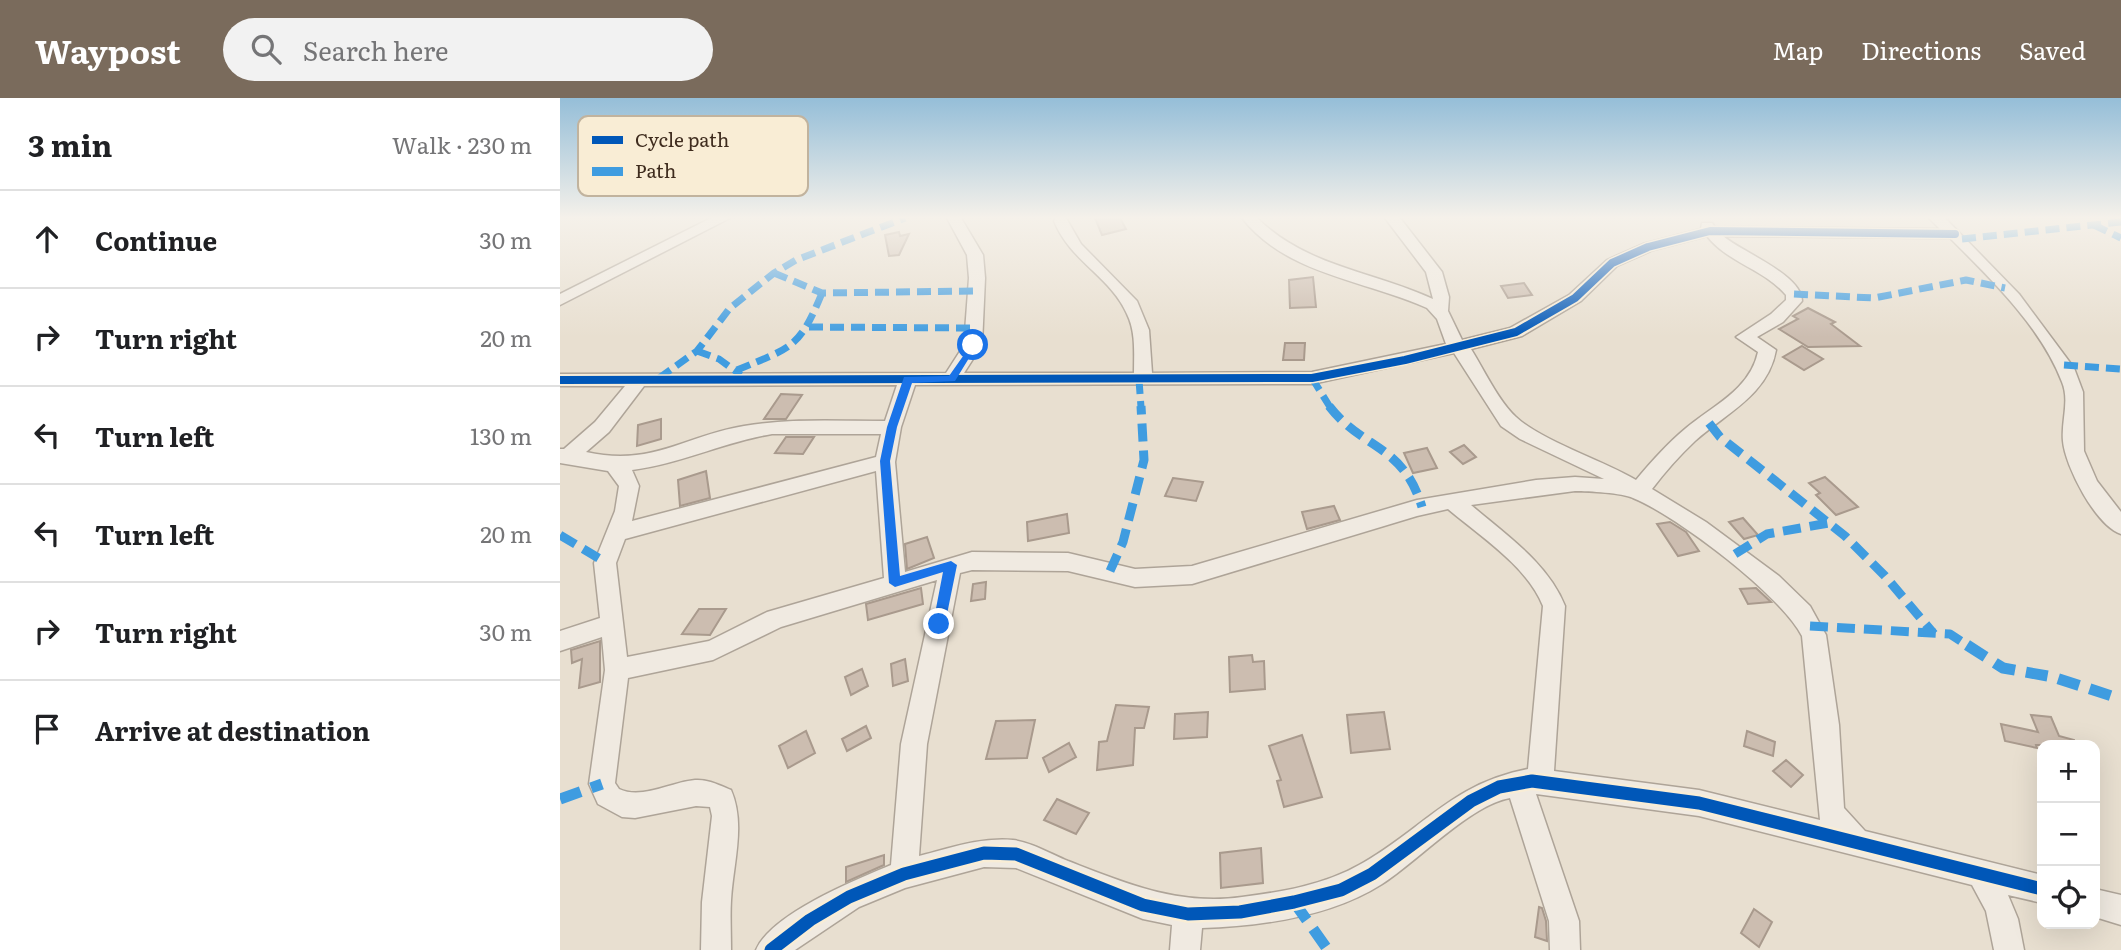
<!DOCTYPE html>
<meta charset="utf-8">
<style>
body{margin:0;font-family:Literata,serif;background:#f2f2f2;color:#202124}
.controls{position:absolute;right:21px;bottom:21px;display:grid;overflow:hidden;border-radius:14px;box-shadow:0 7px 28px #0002}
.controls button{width:63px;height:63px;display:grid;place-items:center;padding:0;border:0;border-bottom:2px solid #e0e0e0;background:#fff;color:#202124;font:35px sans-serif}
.stop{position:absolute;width:21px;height:21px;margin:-16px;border:5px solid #1a73e8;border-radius:50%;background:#fff}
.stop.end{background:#1a73e8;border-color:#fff;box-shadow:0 2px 7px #0008}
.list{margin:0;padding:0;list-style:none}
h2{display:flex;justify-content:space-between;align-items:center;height:91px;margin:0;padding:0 28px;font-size:30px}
h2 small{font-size:23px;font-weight:400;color:#757577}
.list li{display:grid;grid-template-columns:46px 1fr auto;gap:21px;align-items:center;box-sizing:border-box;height:98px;padding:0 28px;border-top:2px solid #e0e0e0}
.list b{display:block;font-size:26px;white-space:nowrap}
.list em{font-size:23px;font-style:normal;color:#757577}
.icon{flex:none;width:38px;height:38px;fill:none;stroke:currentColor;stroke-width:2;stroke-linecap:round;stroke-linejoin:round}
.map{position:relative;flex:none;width:1561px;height:852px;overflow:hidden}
header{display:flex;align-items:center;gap:42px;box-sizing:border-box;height:98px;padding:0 35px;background:#7a6b5c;color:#fff}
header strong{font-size:33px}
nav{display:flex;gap:38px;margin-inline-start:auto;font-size:24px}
.search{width:490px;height:63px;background:#f2f2f2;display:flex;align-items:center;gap:18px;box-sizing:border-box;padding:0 24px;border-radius:38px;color:#757577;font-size:26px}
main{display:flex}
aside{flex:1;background:#fff}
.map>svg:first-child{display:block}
.building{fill:#ccbdb0;stroke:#a99a8d;stroke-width:2}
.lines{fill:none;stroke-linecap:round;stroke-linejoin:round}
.minor-casing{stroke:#aea498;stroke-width:3}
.minor{fill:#f0eae1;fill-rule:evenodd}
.quiet-far2{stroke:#3f9ce0;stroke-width:7;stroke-dasharray:14 7;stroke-linecap:butt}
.quiet-far1{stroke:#3f9ce0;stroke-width:9;stroke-dasharray:18 9;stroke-linecap:butt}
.quiet{stroke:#3f9ce0;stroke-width:11;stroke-dasharray:22 11;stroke-linecap:butt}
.cycleway-far1-casing{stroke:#f9edd5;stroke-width:11}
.cycleway-casing{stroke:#f9edd5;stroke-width:18}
.cycleway-far1{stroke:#0057b8;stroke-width:8}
.cycleway{stroke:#0057b8;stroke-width:13}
.route{fill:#1a73e8}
.key{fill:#f9edd5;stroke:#c1b39e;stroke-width:2}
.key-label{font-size:19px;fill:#3f2c1e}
</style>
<header>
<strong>Waypost</strong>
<div class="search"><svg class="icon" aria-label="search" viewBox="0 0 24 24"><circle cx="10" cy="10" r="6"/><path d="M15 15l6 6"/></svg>Search here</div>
<nav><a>Map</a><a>Directions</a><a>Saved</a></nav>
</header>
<main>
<aside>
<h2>3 min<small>Walk · 230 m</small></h2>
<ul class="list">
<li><svg class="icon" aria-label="ahead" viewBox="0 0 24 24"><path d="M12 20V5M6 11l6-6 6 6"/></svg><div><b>Continue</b></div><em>30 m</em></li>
<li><svg class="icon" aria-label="right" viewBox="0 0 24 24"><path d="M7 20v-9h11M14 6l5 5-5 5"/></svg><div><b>Turn right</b></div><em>20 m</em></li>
<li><svg class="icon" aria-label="left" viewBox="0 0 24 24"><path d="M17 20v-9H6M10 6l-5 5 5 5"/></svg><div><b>Turn left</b></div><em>130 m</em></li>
<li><svg class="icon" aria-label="left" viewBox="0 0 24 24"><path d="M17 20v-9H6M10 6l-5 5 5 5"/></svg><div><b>Turn left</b></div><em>20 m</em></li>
<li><svg class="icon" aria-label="right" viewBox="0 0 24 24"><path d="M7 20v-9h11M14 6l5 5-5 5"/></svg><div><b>Turn right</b></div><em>30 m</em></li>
<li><svg class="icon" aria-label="arrive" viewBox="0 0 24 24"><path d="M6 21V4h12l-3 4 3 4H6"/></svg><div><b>Arrive at destination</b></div></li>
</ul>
</aside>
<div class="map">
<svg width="1561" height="852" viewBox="0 0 1561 852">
<rect width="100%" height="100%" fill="#e8dfd0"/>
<g class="building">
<path d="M535,120H560L566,131L542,137Z"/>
<path d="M339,134L340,138L349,136L339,157L329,158L325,137Z"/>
<path d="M753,179L756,209L730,210L729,182Z"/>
<path d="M964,185L972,197L948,200L941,188Z"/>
<path d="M1248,210L1275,224L1271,226L1300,248L1248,249L1219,231L1238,221L1233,218Z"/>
<path d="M725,245H745L744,262H723Z"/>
<path d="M1242,248L1263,261L1244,272L1223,259Z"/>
<path d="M221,296L242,297L226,321H204Z"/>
<path d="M101,321V341L77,348L78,327Z"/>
<path d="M226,339H254L243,356L215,355Z"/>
<path d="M904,347L916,359L903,366L890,354Z"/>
<path d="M867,350L877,370L853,375L844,355Z"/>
<path d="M146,373L150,400L120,408L118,382Z"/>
<path d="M1265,379L1298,409L1276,417L1256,397L1260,395L1249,385Z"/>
<path d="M613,380L643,384L636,403L605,398Z"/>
<path d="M774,408L780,422L747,431L742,414Z"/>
<path d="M507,416L509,435L468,443L467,424Z"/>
<path d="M1183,420L1198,437L1184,441L1169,424Z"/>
<path d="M1110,424L1126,434L1139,453L1118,458L1097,426Z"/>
<path d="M367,439L374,460L347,471L345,446Z"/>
<path d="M426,484L425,501L411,503L413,486Z"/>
<path d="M361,490L363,506L308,522L306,506Z"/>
<path d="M1196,490L1211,504L1188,506L1180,491Z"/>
<path d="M139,511H166L150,537L122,536Z"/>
<path d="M40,543V584L19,590L22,561L12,565L11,552Z"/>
<path d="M692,557L693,564L704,563L705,591L670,594L669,559Z"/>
<path d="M345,561L348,583L333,588L331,566Z"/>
<path d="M302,571L308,588L291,597L285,579Z"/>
<path d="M556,607L589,609L584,630H575L573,667L537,672L539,644L547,643Z"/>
<path d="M648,614L647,639L614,641L615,616Z"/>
<path d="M824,614L830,651L791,655L787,617Z"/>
<path d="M1471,617L1491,619L1499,638L1514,642V647H1476L1477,650L1445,643L1441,626L1478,634Z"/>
<path d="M475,622L467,660L426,661L436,623Z"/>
<path d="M306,628L311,640L287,653L282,641Z"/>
<path d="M246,633L255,655L228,670L219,648Z"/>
<path d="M1187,633L1215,644L1213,658L1184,648Z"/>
<path d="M742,637L762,699L724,709L717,683L721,682L709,648Z"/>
<path d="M509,645L516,659L489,674L483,660Z"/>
<path d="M1226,662L1243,677L1231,689L1213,673Z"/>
<path d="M497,701L529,715L516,736L484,722Z"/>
<path d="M701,750L703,785L661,790L660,755Z"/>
<path d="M324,757V767L286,784V769Z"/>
<path d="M979,809L982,810L986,823L987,843L975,839Z"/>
<path d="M1194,811L1212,824L1199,849L1181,835Z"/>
</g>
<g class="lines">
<defs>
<g id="minor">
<path d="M151,120H170L0,207V196Z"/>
<path d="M387,120H401L423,157L425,180L422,247L404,275H574C574,255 576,234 567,216C551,179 510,163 494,123L496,120H506L521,146L577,203L589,232L592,275L752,274L886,246L877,221L867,210C805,182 727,177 682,120H697C747,169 812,173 873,201L866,174L825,120H840L882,174L889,199L888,213L902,242L950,230L1009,197L1047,162L1083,146L1141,131L1142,125H1152L1155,129L1380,131L1369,120H1385L1459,196L1514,270L1523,294L1524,353L1537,383L1561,414V436C1536,428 1505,368 1503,343C1501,323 1510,303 1502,284C1481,229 1431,181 1390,140L1163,138C1182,154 1242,177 1242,203L1223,224L1197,239L1216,252C1208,297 1166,315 1135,343C1119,358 1105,374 1092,391L1146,424L1219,478L1250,508L1266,537L1279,627L1284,710L1305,733L1482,777V805L1448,797L1458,821L1464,852H1434L1426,813L1412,787L1139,718L976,696L1019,823L1020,852H990L989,823L950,700C910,707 858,763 822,786C770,819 702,828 642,830L640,852H610L612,827L583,821L456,770L424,769L345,790L299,809L235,852H196C211,816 295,782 331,767L341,646L377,482L221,529L153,562L68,580L55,685L59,691C82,702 111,684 135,682C148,681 159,687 171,692C186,726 173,766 171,802C170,818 171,835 171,852H141L142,804L152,718L150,709L136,708L75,720L62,719L38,706L29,686L45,572L42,539L0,553V533L40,520L34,465L55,413L59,388L48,373L0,365V351H4L35,324L65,288H0V276L386,275L404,247L409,180L407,157ZM1147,138C1168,165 1204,171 1226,197V202L1211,216L1176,239L1198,254C1190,292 1152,308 1125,331C1107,346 1091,364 1076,382C1044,363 980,342 956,319C939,304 923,270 911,251L962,238L1021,203L1057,168L1093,152ZM894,255L941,328L960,341L1044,381L1015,379L976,382L857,402L632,468L575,471L508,455L412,454L345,474L335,364L341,329L355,287L752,286ZM337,287L325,323C278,323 230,320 184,328C124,338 92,369 26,354L49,334L84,288ZM212,336H321L316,359L72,423L79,388L72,372C120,366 164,344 212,336ZM316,373L324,480L207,514L149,543L67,559L56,465L65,441ZM1015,393C1029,393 1062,395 1073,400C1117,418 1221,497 1242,538L1260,722L1139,692L994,673L1005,508C988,465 946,437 911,407ZM888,411C920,438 967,468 983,508L968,671C892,685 861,733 799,767C764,787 721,794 682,799C618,808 565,785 508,763C491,756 471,744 453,742C421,739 390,750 359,758L367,646L400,475L412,472L508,473L575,489L632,486L857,418Z"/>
<path d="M1535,791L1561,797V827L1535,819Z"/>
</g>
</defs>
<use href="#minor" class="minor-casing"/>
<use href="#minor" class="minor"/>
<g class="quiet-far2">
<path d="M1534,127L1561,140"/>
<path d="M1402,141L1561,124"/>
<path d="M214,175L262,195L417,193"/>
<path d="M1234,196L1314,200L1406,182L1445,190"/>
<path d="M249,229L415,230"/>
<path d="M137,253L159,261L181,277"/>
<path d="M1504,267L1561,271"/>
<path d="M177,272C232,249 239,251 262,195"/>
<path d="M99,280L137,253L170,210L214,175L236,162L345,120"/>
<path d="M752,280L770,309"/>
<path d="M579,282L581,309"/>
</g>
<g class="quiet-far1">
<path d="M769,308C803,352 843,346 862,409"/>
<path d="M1149,325L1160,339L1285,438L1325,478L1374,536"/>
<path d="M0,437L45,464"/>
<path d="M1175,456L1207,436L1269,425"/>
<path d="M550,473L563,444L584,362L581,308"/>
<path d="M1250,528L1390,536L1410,549"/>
</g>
<g class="quiet">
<path d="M1407,547L1443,570L1493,579L1561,601"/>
<path d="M0,701L42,686"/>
<path d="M734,804L768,852"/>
</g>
<defs>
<path id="cycleway-far1" d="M0,282L752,280L845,262L956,234L1015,200L1052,165L1088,149L1150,133L1395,136"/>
<path id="cycleway" d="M211,852L250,822L289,799L344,776L424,755L456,756L583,807L628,816L680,814L734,804L781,792L812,776L911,703L939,689L972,683L1139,705L1482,791"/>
</defs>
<use href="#cycleway-far1" class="cycleway-far1-casing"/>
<use href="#cycleway" class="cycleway-casing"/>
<use href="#cycleway-far1" class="cycleway-far1"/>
<use href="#cycleway" class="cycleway"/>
</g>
<linearGradient id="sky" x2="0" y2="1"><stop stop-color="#95bed8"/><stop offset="0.5" stop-color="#f5f1ea"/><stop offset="1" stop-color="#f5f1ea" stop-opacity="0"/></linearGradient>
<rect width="1561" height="239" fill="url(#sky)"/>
<path class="route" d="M413,244L417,247L395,283L352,285L337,329L330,363L340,478L391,463L397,467L385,526L379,531L373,526L383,474L335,489L329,485L320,363L327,329L344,279L389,278Z"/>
<rect x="18" y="18" width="230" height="80" rx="10" class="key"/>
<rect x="32" y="38" width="31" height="8" fill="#0057b8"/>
<rect x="32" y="69" width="31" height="9" fill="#3f9ce0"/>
<g class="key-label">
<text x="75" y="49">Cycle path</text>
<text x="75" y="80">Path</text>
</g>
</svg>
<div class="controls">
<button>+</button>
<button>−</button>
<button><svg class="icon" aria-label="locate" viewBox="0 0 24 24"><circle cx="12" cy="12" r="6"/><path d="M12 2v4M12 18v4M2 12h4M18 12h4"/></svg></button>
</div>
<div class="stop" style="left:413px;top:247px"></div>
<div class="stop end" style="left:379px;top:526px"></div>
</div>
</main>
